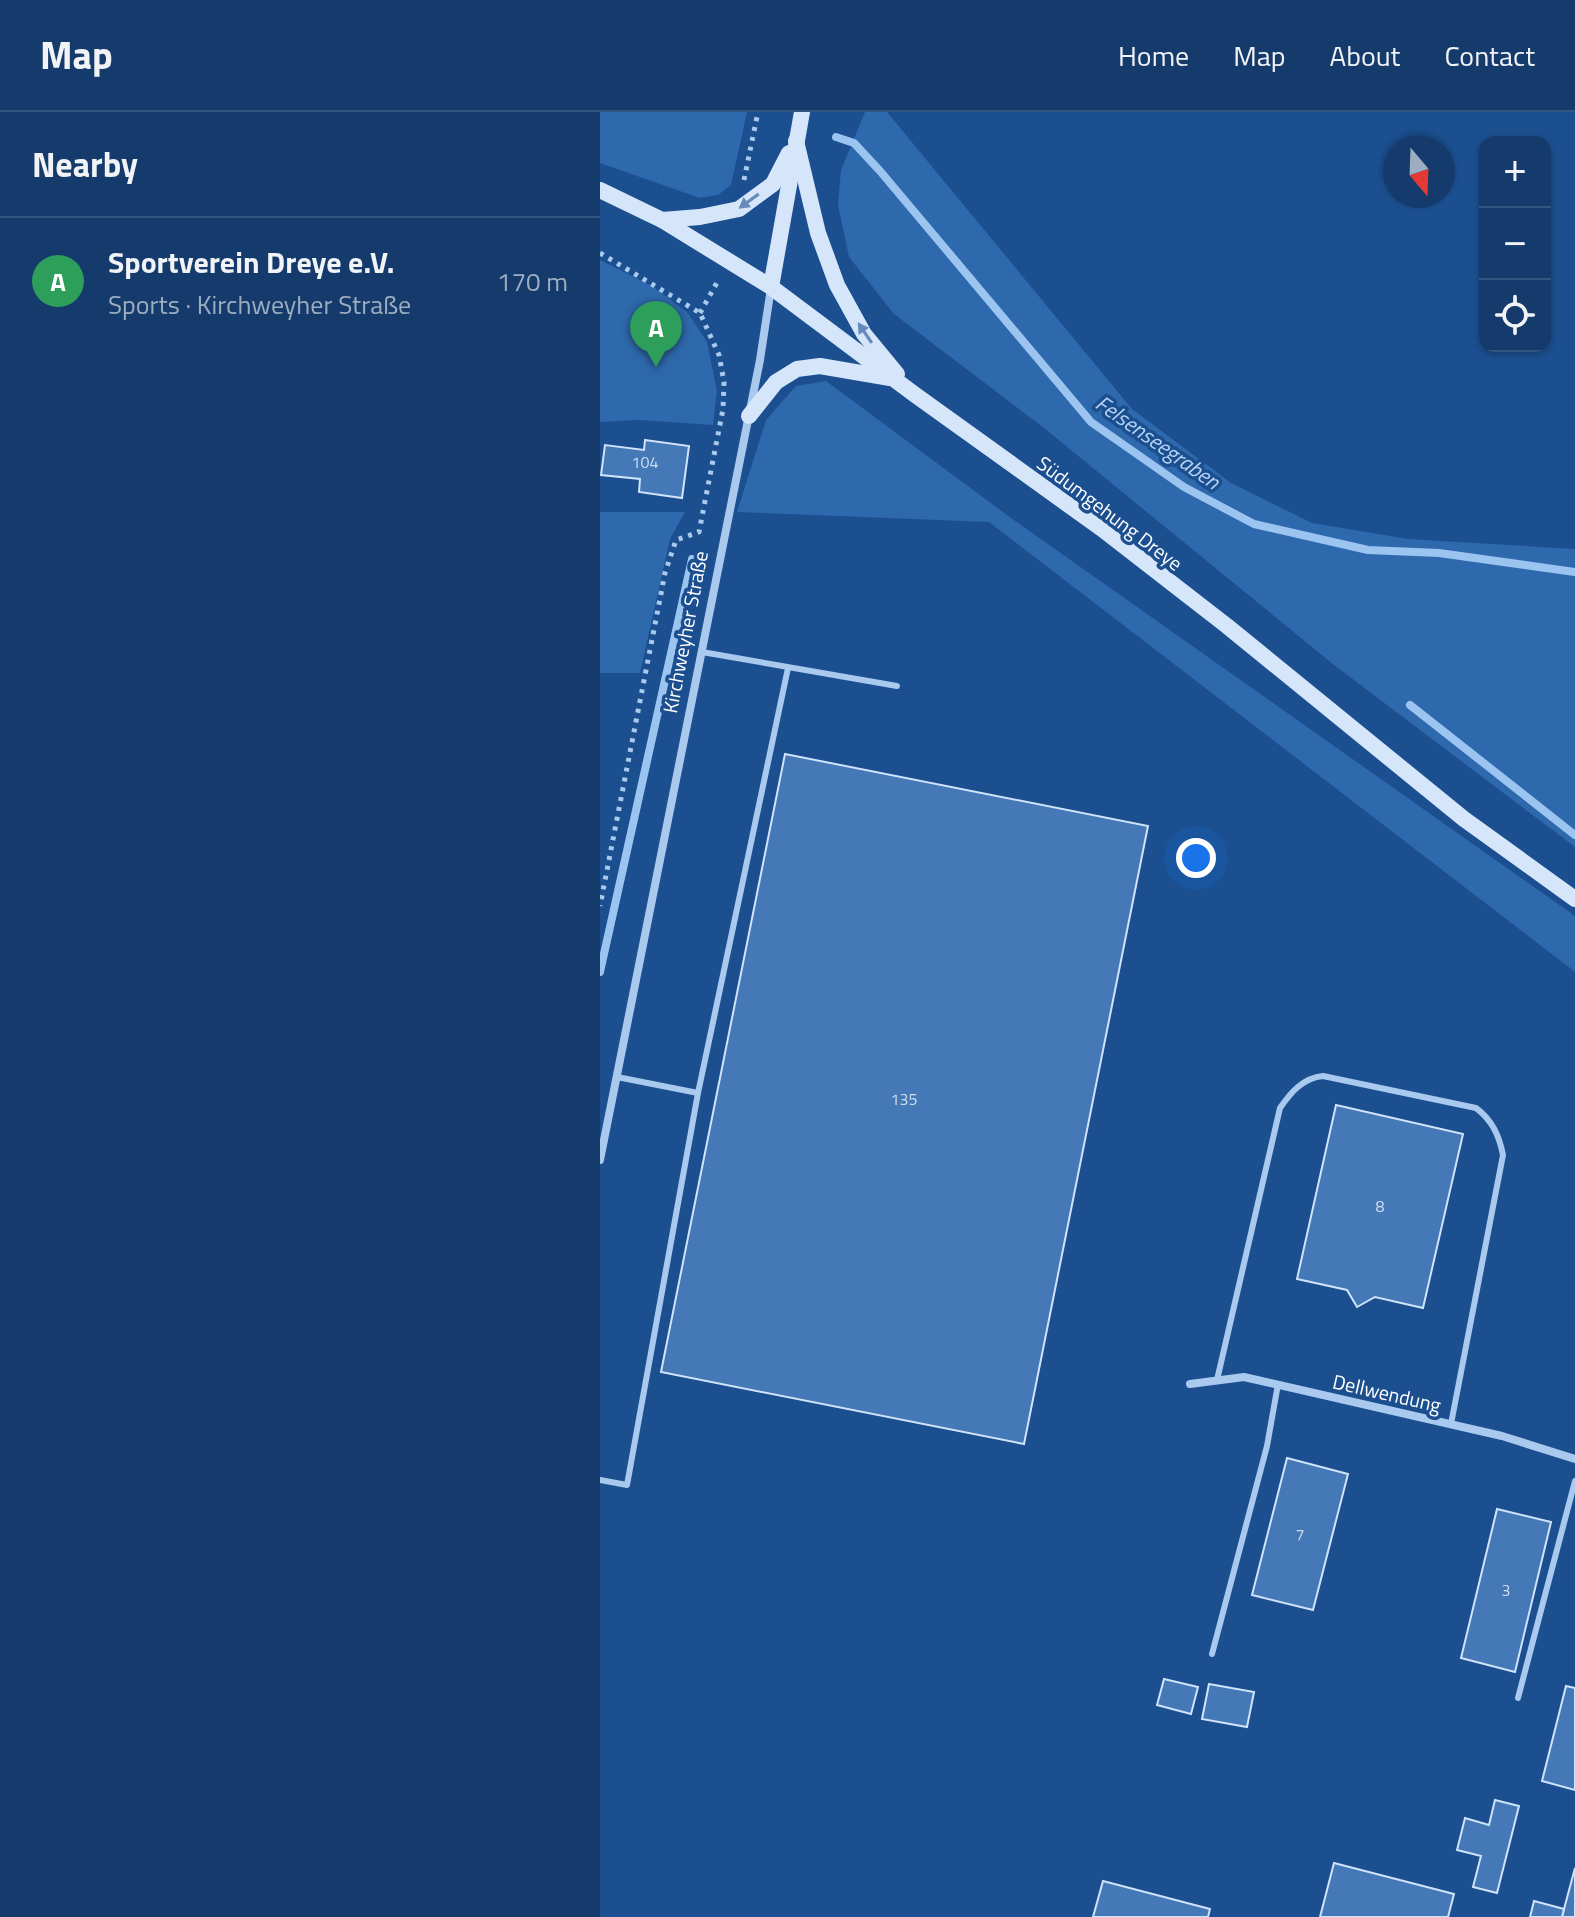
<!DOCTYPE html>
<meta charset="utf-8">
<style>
body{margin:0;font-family:"Titillium Web",sans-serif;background:#214673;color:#f1f3f6}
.controls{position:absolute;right:24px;top:24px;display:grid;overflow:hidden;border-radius:16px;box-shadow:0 2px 6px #0004}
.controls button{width:72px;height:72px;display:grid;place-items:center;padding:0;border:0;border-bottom:2px solid #33557e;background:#143b6b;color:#f1f3f6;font:40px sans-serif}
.compass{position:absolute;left:783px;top:24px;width:72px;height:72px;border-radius:50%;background:#143b6b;box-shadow:0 2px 6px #0004;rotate:161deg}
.you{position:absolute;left:596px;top:746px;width:28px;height:28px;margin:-20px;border:6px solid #fff;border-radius:50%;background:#1a73e8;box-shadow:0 0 0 12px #1a73e833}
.badge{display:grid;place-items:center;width:52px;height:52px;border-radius:50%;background:#ffd166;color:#fff;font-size:26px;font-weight:700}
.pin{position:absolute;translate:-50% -66px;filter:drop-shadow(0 2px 4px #0008)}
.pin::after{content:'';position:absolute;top:42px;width:28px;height:24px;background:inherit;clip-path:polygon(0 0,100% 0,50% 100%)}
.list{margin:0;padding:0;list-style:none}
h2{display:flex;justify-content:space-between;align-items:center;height:104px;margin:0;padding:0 32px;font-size:34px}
h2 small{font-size:26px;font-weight:400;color:#9dadc1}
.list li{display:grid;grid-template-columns:52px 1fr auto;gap:24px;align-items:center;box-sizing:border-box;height:128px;padding:0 32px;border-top:2px solid #33557e}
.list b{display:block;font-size:30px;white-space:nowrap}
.list p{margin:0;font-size:26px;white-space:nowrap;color:#9dadc1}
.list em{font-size:26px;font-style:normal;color:#9dadc1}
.icon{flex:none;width:44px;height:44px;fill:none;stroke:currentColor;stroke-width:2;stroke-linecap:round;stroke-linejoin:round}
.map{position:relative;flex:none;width:975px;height:1805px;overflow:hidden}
header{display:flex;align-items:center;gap:48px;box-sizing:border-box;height:112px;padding:0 40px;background:#143b6b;border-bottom:2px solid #33557e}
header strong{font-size:38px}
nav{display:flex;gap:44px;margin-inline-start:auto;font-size:28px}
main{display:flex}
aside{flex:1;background:#143b6b}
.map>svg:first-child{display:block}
.green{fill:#2e69ad}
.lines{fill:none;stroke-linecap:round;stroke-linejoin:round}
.stream{stroke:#9cc4f0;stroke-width:8}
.building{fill:#4478b7;stroke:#cfe3fa;stroke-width:2}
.path{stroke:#a9c9ee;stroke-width:5;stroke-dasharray:4 6;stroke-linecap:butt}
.service{stroke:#a9c9ee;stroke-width:6}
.minor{stroke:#a9c9ee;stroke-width:8}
.secondary{stroke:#d6e6fa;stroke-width:16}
.oneway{fill:#668bba}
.labels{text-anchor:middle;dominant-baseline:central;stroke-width:7;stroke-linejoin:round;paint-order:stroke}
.number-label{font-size:16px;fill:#d0dded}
.street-label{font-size:20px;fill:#fff;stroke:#1b4f8f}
.water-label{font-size:22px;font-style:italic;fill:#b5d3f5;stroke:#1b4f8f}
</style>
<header>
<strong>Map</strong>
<nav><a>Home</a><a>Map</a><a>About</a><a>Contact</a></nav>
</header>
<main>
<aside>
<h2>Nearby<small></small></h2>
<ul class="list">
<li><span class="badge" style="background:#2e9e5b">A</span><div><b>Sportverein Dreye e.V.</b><p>Sports · Kirchweyher Straße</p></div><em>170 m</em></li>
</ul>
</aside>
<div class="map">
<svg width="975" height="1805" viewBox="0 0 975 1805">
<rect width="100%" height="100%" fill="#1b4f8f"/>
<g class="green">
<path d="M0,0H147L131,73L118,83L100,86L0,51Z"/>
<path d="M265,0H287L532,297L631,371L712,411L808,427L975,437V735L734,553L444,316L294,202L249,145L238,93L241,58Z"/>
<path d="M0,148L52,174L88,201L107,230L117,279L113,313L39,308L0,310Z"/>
<path d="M226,269L411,406L975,804V860L389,410L137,400L166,308L196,274Z"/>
<path d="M0,400H85L70,427L40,561H0Z"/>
</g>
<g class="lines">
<g class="stream">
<path d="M236,25L254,31L280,59L491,310L584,375L654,412L768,438L839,441L975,460"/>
<path d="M810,593L975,723"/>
<path d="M0,860L92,447"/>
</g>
</g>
<g class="building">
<path d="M45,328L89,334L82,386L39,380L40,367L1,363L5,333L44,338Z"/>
<path d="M185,642L548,714L424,1332L61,1260Z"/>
<path d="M736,993L863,1022L823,1196L775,1185L757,1195L747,1178L697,1167Z"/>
<path d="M687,1346L748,1362L713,1498L652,1483Z"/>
<path d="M897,1397L951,1410L915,1560L861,1546Z"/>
<path d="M564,1567L598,1575L591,1602L557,1593Z"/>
<path d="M609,1572L654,1580L647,1615L602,1607Z"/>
<path d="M966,1574L975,1576V1678L942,1669Z"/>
<path d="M895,1688L919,1694L897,1781L873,1775L881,1744L857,1738L865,1706L889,1713Z"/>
<path d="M734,1751L854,1782L848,1805H720Z"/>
<path d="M975,1756V1805H962L964,1797Z"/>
<path d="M503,1769L610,1797L608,1805H493Z"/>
<path d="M934,1789L964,1797L962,1805H930Z"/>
</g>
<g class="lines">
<g class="path">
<path d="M144,68L158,0"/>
<path d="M0,141L100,201L119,243L124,270L123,297L99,420L76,428L65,461L0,794"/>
<path d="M100,201L119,167"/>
</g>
<g class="service">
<path d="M102,540L297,574"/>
<path d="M98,981L188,556"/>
<path d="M617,1268L680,996C691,980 703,966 723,964L876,996C892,1008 899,1023 903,1043L851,1312"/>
<path d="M0,1368L27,1373L98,981L17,965"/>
<path d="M612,1542L667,1334L678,1272"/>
<path d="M918,1586L975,1369"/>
</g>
<g class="minor">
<path d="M0,1048L160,248L171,176"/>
<path d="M590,1272L644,1265L902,1324L975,1347"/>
</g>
<g class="secondary">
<path d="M196,29L218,121L237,173L264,222L297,262"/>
<path d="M0,78L62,108L171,175L314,282L502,417L627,514L864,707L975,787"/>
<path d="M62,108L100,105L139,97L173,72L189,41"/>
<path d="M171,175L202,0"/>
<path d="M149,304L176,270L197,257L220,254L290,266"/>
</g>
</g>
<defs><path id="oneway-solid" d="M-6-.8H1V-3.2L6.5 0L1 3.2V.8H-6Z" transform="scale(2)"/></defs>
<g class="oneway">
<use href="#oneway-solid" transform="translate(149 89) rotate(144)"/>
<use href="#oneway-solid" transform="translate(265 221) rotate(-124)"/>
</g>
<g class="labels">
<g class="number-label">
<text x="45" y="350">104</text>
<text x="304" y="987">135</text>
<text x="780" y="1094">8</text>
<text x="700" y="1422">7</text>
<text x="906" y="1478">3</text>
</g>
<g class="street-label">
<text transform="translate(510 401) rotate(37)">Südumgehung Dreye</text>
<text transform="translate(85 520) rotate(-79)">Kirchweyher Straße</text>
<text transform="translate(787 1281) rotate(13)">Dellwendung</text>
</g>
<g class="water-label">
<text transform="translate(558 330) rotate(35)">Felsenseegraben</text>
</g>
</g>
</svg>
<div class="controls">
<button>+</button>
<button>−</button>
<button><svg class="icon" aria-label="locate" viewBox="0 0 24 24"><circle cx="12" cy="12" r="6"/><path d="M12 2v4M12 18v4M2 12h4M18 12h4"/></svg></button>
</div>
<svg class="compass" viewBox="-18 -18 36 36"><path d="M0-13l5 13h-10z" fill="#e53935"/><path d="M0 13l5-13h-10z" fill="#9dadc1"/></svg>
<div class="you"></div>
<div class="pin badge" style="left:56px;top:255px;background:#2e9e5b">A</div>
</div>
</main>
